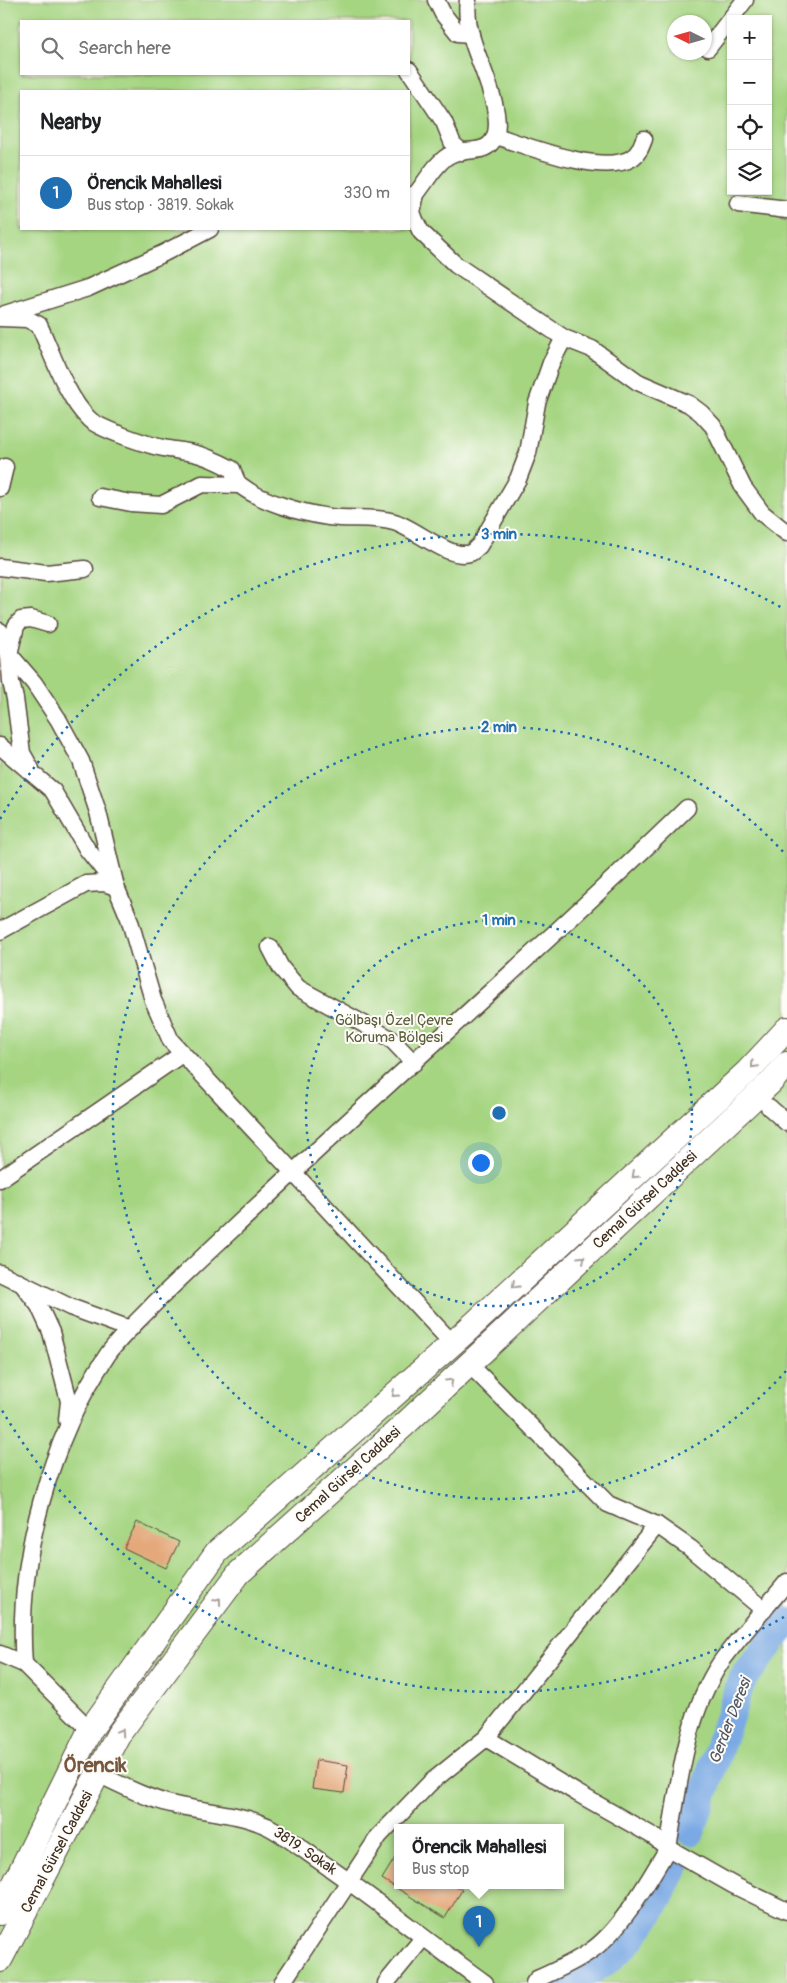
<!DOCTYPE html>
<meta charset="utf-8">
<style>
body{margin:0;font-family:Pangolin,sans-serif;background:#f6f6f6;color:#202124}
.controls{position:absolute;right:15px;top:15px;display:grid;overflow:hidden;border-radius:0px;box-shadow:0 1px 4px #0004}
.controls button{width:45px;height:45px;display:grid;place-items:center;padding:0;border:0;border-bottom:1px solid #e0e0e0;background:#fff;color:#202124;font:25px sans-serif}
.compass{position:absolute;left:667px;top:15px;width:45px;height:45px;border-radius:50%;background:#fff;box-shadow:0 1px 4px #0004;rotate:275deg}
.you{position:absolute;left:480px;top:1162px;width:18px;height:18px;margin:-12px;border:4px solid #fff;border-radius:50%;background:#1a73e8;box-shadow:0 0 0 8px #1a73e833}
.badge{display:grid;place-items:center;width:32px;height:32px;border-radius:50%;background:#1f6fb2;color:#fff;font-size:16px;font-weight:700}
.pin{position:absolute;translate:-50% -41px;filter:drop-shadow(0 1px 2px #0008)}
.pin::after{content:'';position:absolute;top:26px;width:18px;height:15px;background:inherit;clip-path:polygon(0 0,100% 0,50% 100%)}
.popup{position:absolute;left:394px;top:1824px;width:170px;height:65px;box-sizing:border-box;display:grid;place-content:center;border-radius:0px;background:#fff;filter:drop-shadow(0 1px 4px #0005);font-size:16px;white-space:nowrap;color:#757577}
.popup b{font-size:19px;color:#202124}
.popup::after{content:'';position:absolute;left:50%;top:100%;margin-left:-10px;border:10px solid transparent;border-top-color:#fff}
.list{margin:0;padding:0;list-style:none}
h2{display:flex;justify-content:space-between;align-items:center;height:65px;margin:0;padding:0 20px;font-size:21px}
h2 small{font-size:16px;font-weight:400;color:#757577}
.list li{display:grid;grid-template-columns:32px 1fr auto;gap:15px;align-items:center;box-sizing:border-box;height:75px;padding:0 20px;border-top:1px solid #e0e0e0}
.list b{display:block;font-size:19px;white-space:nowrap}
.list p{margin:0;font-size:16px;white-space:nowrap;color:#757577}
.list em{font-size:16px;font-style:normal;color:#757577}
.icon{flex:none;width:28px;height:28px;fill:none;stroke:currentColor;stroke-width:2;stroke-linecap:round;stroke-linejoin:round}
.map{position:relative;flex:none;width:787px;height:1983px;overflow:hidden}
.search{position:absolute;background:#fff;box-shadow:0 1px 4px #0004;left:20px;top:20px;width:390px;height:55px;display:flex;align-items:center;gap:12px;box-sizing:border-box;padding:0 18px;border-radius:0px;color:#757577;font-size:19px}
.panel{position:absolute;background:#fff;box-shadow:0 1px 4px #0004;left:20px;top:90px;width:390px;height:140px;border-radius:0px}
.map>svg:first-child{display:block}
.green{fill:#a6d582;stroke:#708050;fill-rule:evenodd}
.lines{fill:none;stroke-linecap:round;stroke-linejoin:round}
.river{stroke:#7aa9e4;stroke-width:29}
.building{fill:#e4a87a}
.street-casing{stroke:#56473a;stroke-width:19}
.secondary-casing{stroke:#56473a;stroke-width:26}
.street{stroke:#fff;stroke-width:16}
.secondary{stroke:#fff;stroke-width:24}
.oneway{stroke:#a79f9a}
.ring{fill:none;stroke:#1f6fb2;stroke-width:2.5;stroke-dasharray:2.5 5}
.labels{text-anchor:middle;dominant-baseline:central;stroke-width:4;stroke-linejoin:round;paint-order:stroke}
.park-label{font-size:15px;fill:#5b5d3c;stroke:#fdfcf7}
.street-label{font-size:15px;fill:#3b2a1e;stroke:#fdfcf7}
.water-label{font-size:16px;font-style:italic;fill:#515663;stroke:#fdfcf7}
.district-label{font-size:20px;font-weight:bold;fill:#76563e;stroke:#fdfcf7}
.centre{fill:#1f6fb2;stroke:#fdfcf7;stroke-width:2.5}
.ring-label{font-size:15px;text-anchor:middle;font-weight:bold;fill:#1f6fb2;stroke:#fdfcf7;stroke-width:4;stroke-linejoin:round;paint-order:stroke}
</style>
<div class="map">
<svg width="787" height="1983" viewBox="0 0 787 1983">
<rect width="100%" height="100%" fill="#fdfcf7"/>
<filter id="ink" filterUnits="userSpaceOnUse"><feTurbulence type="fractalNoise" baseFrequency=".02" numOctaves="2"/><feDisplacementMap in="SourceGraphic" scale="10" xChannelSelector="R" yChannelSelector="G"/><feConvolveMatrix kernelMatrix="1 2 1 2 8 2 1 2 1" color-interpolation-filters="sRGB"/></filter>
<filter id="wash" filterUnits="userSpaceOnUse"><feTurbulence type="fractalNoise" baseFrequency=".0096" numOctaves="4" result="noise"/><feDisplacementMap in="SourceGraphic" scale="20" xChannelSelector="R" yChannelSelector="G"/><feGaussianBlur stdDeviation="1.12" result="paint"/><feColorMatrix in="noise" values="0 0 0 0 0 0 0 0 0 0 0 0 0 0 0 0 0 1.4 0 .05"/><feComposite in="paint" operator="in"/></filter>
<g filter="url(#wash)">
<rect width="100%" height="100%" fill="#f2ecd7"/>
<path class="green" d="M0,0H787V1983H0ZM731,19H768V191H731ZM21,21H409V74H21ZM674,22H704V52H674ZM21,91H409V229H21ZM398,1828H560V1886H398Z"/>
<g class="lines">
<g class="river">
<path d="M691,1831L741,1682L787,1621"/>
<path d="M568,1983C585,1974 603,1965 617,1952C644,1929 661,1894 677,1862"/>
</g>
</g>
<g id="blocks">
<g class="building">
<path d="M137,1522L179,1542L166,1568L124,1548Z"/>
<path d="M316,1760L348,1765L344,1793L312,1789Z"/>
<path d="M398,1853V1886H454L462,1890L445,1918L382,1879Z"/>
</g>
</g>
</g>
<g filter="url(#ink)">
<use href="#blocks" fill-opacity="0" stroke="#56473a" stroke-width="1"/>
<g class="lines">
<defs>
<g id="street">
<path d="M436,0L443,14L458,33L471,34"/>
<path d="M708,48L745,0"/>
<path d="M409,70L444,122L453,144L462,152"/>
<path d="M496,136C527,146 603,176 632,158C639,153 641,147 644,139"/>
<path d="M416,194L412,212L415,220L421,232L456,265L564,338L592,349L638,382L689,404L701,413L713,426L743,487L762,513L787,533"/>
<path d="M409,196L416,194C426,182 435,164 448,156C460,147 481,155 491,143C509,123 481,68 474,45C469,32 466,14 468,0"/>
<path d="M738,204L787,210"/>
<path d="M5,314L88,288L164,253L210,229"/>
<path d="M0,318L27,319L39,325C52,353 66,397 89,419C99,429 148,445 163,448C173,450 183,451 193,453C207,456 219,462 232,469C234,474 236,482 240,485C261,502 302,513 329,517C351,520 373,516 394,522C415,528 449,560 470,553C473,552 476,548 479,546L518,479L528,453L537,403L551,363L564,338"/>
<path d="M0,488L5,467"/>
<path d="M100,497L131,503L161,505L202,484L239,485"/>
<path d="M0,567L46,573L85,569"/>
<path d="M0,631L9,654L34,683L58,719L81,761L98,812L116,887L129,918L153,1000L171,1041L452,1343"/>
<path d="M7,653L9,654L11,682L15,699L22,753L31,769"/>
<path d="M9,654L16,626L21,620L31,619L48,624"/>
<path d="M0,746L53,791L87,849L114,883"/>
<path d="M0,931L86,884L104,883L116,887"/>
<path d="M270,947L281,968L298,988L391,1039L414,1063"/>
<path d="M769,1107L787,1123"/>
<path d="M0,1179L182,1054"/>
<path d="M0,1273L70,1307L130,1329"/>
<path d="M23,1285L39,1306L51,1332L69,1401L67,1420"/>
<path d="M469,1364L608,1504L657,1525L690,1548L764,1610"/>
<path d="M0,1654L24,1664L90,1730"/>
<path d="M24,1664C16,1561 50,1439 108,1354C121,1336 139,1320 154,1304C191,1267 231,1231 269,1195C407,1065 551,941 687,808"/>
<path d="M486,1738L577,1793L653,1836L668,1848"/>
<path d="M98,1774C123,1786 148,1799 175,1805C206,1812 238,1813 267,1826C287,1836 306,1852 324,1864C379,1902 431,1944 485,1983"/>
<path d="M668,1848C679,1786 685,1716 721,1662C741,1634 765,1609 787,1582"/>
<path d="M282,1983L379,1836L430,1783L486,1738L657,1525"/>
<path d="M386,1983L423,1938"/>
<path d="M534,1983L537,1979C555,1971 573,1963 589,1952C620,1932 649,1880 668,1848L733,1885L787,1911"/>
</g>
<g id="secondary">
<path d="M0,1913L90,1730L217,1552L462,1335L748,1071L787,1029"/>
<path d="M0,1960L118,1735L239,1573L403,1426L770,1083L787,1064"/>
</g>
</defs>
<use href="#street" class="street-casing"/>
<use href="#secondary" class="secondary-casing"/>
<use href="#street" class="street"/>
<use href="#secondary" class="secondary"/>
</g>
<defs><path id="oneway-chevron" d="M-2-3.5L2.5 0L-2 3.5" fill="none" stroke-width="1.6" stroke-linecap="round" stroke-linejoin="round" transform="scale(1.25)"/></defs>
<g class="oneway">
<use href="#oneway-chevron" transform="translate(754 1065) rotate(133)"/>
<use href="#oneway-chevron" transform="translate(635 1175) rotate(137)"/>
<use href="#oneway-chevron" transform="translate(582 1259) rotate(-43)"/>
<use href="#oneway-chevron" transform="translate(515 1285) rotate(137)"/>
<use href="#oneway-chevron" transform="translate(450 1382) rotate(-43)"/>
<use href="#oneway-chevron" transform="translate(395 1394) rotate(138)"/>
<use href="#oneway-chevron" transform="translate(218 1601) rotate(-53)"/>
<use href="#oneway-chevron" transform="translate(121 1732) rotate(-56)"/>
</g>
</g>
<g class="ring">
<circle cx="499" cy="1113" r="193"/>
<path d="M786 1371A386 386 0 1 1 786 855"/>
<path d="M784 1617A579 579 0 0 1 0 1407M0 819A579 579 0 0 1 784 609"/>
</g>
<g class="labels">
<g class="park-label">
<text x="394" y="1020">Gölbaşı Özel Çevre<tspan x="394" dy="17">Koruma Bölgesi</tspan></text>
</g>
<g class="street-label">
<text transform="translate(645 1200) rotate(-43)">Cemal Gürsel Caddesi</text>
<text transform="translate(348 1475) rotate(-42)">Cemal Gürsel Caddesi</text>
<text transform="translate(305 1851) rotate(34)">3819. Sokak</text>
<text transform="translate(57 1852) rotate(-62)">Cemal Gürsel Caddesi</text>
</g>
<g class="water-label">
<text transform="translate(730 1721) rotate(-69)">Gerder Deresi</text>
</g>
<g class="district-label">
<text x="95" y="1765">Örencik</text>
</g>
</g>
<circle cx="499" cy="1113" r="8" class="centre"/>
<g class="ring-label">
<text x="499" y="539">3 min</text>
<text x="499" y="732">2 min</text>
<text x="499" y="925">1 min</text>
</g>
</svg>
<div class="controls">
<button>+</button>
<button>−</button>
<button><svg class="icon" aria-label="locate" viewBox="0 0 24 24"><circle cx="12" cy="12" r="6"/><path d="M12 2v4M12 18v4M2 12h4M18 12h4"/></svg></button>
<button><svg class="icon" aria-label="layers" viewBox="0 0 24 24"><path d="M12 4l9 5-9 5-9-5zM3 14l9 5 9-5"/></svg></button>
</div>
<svg class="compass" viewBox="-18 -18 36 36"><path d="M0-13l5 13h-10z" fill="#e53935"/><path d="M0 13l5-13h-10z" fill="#757577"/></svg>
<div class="you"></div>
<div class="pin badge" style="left:479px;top:1947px">1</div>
<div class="popup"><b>Örencik Mahallesi</b>Bus stop</div>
<div class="search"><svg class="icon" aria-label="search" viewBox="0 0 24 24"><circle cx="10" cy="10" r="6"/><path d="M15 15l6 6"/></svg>Search here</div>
<section class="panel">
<h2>Nearby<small></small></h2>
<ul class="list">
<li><span class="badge">1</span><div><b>Örencik Mahallesi</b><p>Bus stop · 3819. Sokak</p></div><em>330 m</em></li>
</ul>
</section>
</div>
